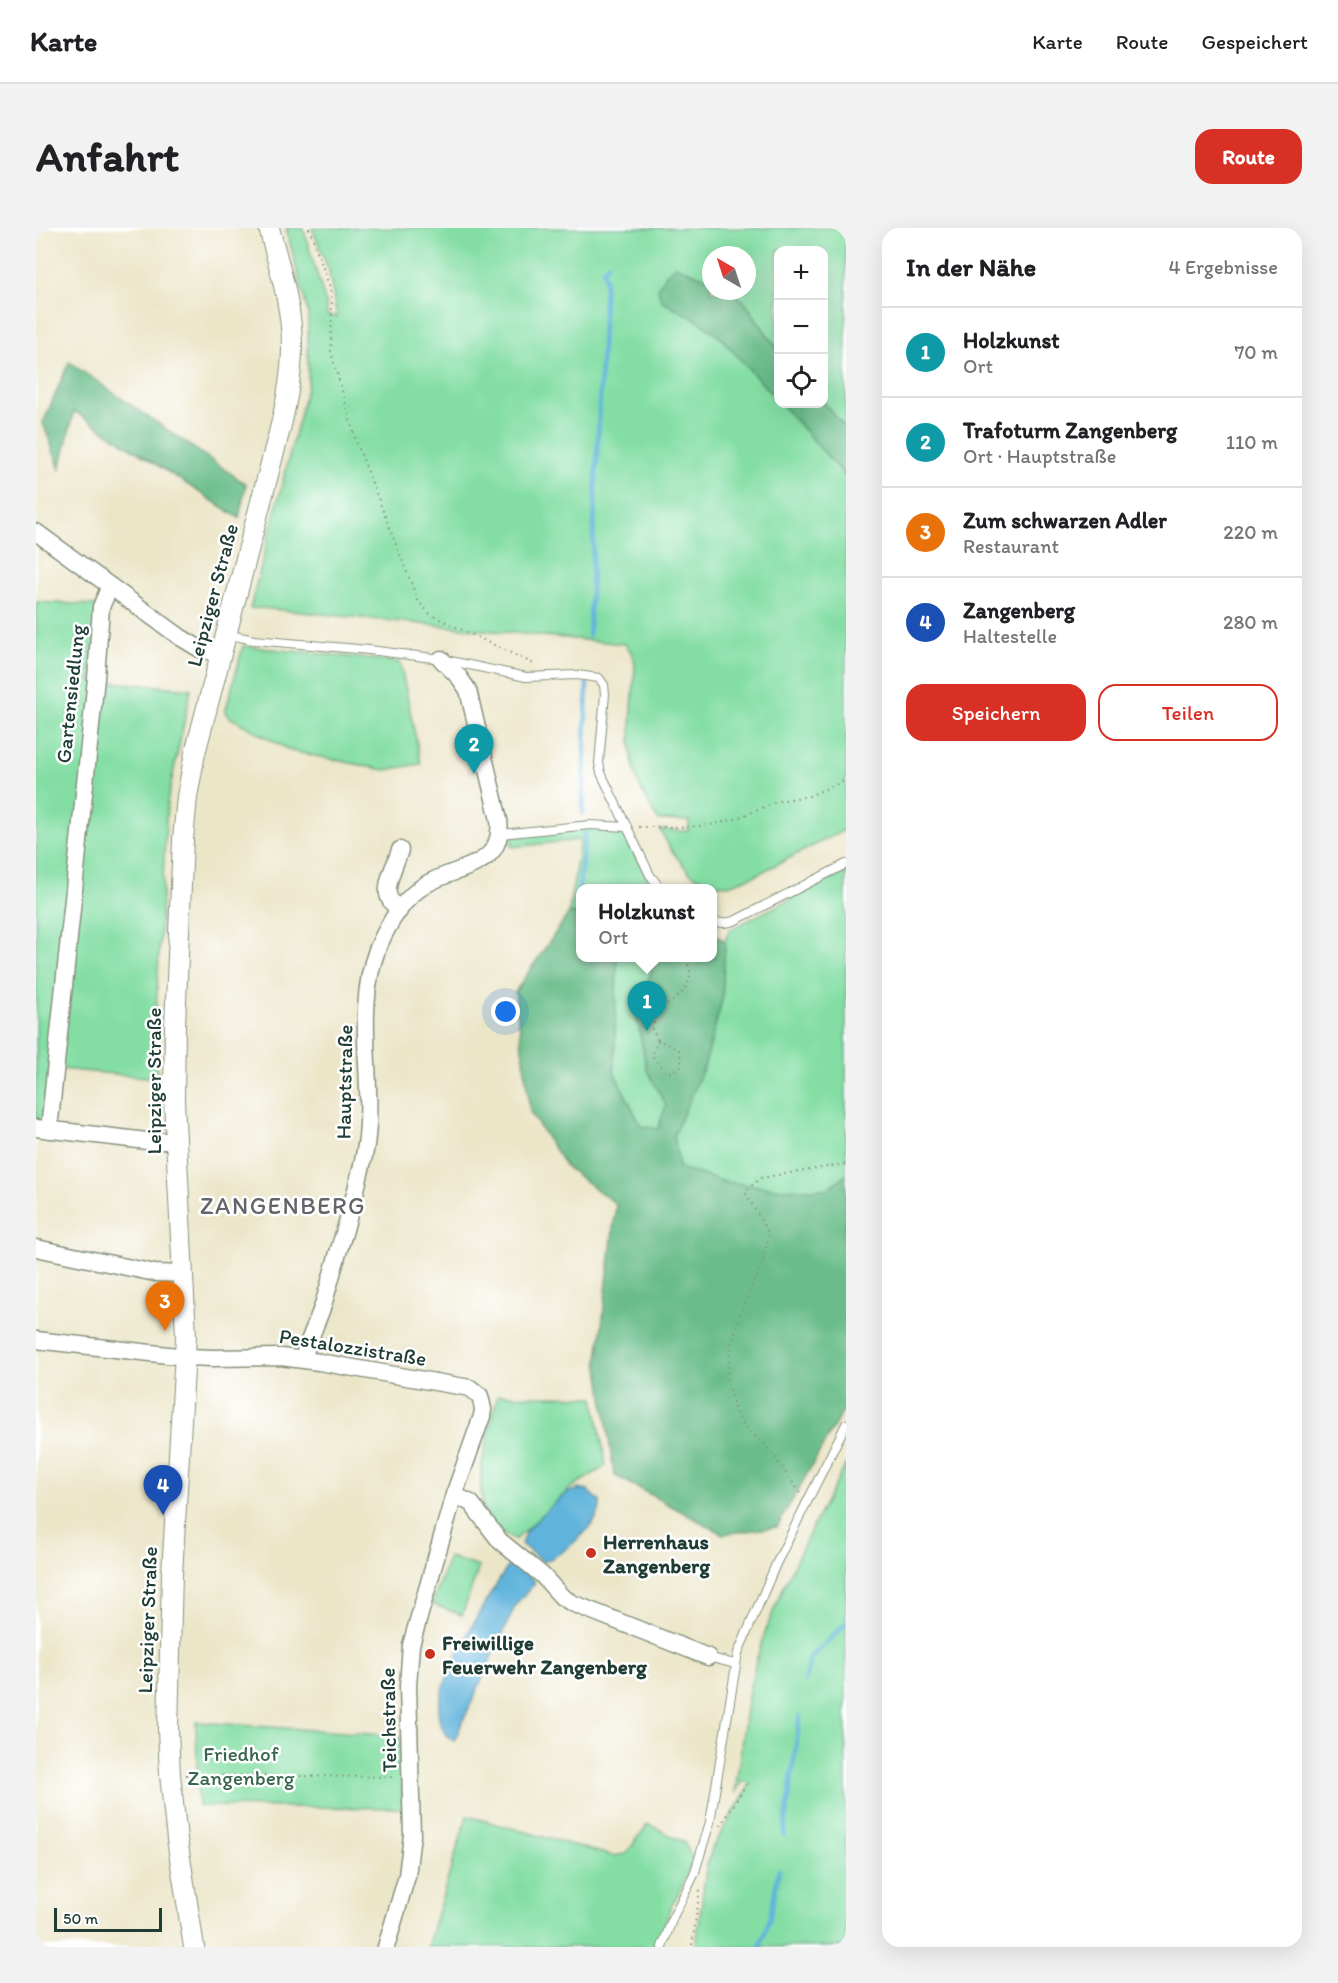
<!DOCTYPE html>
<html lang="de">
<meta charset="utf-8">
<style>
body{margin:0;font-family:Itim,sans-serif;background:#f2f2f2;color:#202124}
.controls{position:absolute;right:18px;top:18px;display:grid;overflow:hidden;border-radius:12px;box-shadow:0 6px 24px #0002}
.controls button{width:54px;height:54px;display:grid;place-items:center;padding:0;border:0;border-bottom:2px solid #e0e0e0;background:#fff;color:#202124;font:30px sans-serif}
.compass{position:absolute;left:666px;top:18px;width:54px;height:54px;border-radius:50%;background:#fff;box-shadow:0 6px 24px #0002;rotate:321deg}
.scale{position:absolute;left:18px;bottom:15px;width:108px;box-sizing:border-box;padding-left:6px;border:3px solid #1f3d34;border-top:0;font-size:16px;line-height:21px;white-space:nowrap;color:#1f3d34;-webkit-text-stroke:4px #fff;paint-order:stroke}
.you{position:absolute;left:470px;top:784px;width:21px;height:21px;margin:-15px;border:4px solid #fff;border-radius:50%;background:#1a73e8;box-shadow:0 0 0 9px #1a73e833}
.badge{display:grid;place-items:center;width:39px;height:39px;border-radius:50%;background:#d93025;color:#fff;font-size:20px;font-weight:700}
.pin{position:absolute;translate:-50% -50px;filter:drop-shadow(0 2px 3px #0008)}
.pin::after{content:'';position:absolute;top:32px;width:21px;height:18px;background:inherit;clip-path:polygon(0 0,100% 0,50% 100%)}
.popup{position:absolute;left:540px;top:656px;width:141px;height:78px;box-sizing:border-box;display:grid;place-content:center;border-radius:12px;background:#fff;filter:drop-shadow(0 2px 4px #0005);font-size:20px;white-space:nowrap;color:#757577}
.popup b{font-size:22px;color:#202124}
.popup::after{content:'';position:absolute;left:50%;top:100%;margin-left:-12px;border:12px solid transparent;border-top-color:#fff}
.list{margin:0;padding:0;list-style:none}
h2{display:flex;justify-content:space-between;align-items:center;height:78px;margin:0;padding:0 24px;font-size:26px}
h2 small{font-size:20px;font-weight:400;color:#757577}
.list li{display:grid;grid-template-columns:39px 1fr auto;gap:18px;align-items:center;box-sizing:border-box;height:90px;padding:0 24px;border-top:2px solid #e0e0e0}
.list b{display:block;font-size:22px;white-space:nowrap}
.list p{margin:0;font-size:20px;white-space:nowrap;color:#757577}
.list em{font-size:20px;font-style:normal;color:#757577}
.actions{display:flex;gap:12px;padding:18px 24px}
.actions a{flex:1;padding:14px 0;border:2px solid #d93025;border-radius:18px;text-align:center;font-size:21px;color:#d93025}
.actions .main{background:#d93025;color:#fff}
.icon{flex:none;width:33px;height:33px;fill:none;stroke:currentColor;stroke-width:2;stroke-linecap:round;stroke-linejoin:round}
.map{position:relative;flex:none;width:810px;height:1719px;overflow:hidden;border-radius:18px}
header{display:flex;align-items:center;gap:36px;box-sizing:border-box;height:84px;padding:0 30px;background:#fff;border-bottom:2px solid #e0e0e0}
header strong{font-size:28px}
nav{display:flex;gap:33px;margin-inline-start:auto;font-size:21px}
.intro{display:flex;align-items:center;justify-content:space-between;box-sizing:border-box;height:144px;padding:0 36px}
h1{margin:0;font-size:42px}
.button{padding:15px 27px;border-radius:18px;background:#d93025;color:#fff;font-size:21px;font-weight:700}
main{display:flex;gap:36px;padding:0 36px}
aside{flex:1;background:#fff;border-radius:18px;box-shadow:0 6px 24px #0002}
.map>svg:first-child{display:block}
.green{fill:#84dea4;stroke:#528e6c;stroke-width:1.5}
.forest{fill:#6bbd8a;stroke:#457d5f;stroke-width:1.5}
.water{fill:#60b4dc;stroke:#407888;stroke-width:1.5}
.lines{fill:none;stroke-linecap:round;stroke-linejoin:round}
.stream{stroke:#60b4dc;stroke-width:4.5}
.service-casing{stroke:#86927e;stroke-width:10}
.minor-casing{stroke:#86927e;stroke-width:19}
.tertiary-casing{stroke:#86927e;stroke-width:22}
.path{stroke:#86927e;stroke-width:2;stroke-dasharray:1.5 4.5;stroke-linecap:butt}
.service{stroke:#fff;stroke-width:8}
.minor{stroke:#fff;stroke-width:16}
.tertiary{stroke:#fff;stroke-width:20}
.poi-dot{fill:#c8321e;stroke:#fff;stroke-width:2}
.labels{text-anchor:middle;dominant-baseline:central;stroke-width:5;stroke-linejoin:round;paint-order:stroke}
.street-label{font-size:21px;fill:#1f3d34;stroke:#fff}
.poi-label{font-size:21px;font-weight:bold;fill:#1f3d34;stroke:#fff;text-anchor:start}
.park-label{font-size:21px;fill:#386550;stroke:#fff}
.quarter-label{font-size:24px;letter-spacing:1.5px;fill:#626469;stroke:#fff}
</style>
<header>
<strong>Karte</strong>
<nav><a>Karte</a><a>Route</a><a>Gespeichert</a></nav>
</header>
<div class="intro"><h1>Anfahrt</h1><a class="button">Route</a></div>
<main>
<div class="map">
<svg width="810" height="1719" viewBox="0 0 810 1719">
<rect width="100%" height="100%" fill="#fff"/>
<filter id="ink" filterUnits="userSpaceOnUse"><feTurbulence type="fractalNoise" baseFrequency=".0167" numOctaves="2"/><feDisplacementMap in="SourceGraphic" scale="12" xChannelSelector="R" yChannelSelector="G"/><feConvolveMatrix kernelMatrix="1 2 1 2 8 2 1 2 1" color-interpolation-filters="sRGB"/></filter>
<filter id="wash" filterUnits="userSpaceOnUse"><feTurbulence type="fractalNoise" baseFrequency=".008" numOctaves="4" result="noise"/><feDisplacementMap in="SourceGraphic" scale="24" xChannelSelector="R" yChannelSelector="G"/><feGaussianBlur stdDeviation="1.35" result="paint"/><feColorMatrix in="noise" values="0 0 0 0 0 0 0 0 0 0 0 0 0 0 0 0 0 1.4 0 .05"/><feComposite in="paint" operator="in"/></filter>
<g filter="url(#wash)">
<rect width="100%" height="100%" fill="#ece6c9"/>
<g class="green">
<path d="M250,0H267L290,76L291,87L301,89L293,43L276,0H810V201L788,175V22H742V122L708,73L694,63H711V27H675V52L640,38L666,95L686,111L742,173V176H745L810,249V601L718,648L692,657L676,656L665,652L652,643L636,623L624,602L652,603L653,593L622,592C613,576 602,559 598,541C591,513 598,465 599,435L595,424L589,416L224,380L214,381L272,155V85Z"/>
<path d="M0,374L61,377L54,452L155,461L131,575L120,783L121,850L13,840L7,897L0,896Z"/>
<path d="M207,418L364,434L385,536L349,542L255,523L195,490L189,485Z"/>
<path d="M553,599L578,602L593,612L616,660H545V687L533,685L544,612L476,619L475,609Z"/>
<path d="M810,643V947L791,961H746L689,954L643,940L638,907L669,836L686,772L689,713L693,702Z"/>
<path d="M581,730H619L601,790L611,842L631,877L622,902L605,898L578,844Z"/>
<path d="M462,1167L558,1169L570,1238L536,1259L479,1312C421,1291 452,1209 462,1167Z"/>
<path d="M810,1236V1719H660L670,1641L676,1620L715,1555L706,1553L699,1565C706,1518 709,1465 724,1420C744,1357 779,1295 810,1236Z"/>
<path d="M413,1329L443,1339L426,1387L396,1376Z"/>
<path d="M160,1494L364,1508L367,1580L162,1578Z"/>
<path d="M431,1588L577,1628L590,1626L612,1596L648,1614L657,1632L644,1662L634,1681L621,1719H391Z"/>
</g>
<g class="forest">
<path d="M640,38L675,52V63H694L708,73L742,122V173L686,111L666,95L625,72L622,60L630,46Z"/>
<path d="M33,134L210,256L203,290L38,183L24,241L7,195Z"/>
<path d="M788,175L810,201V249L745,176Z"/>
<path d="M533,685L545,687V730H581L578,844L605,898L622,901L630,877L611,842L601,790L619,730H677V706L689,713L686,772L669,836L638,907L643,940L689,954L746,961H791L810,947V1177L741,1299L687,1306L578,1247L562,1132L580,976L530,939L494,884L479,764Z"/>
</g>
<g class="water">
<path d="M542,1261L552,1263L564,1273C564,1277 564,1280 563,1283C559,1300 523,1329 507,1334L485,1316L490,1303L514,1279L531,1265Z"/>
<path d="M476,1333L494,1347L499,1355L480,1376L418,1513C410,1507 405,1501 403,1491C396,1459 456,1361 476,1333Z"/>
</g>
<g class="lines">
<g class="stream">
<path d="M553,408L569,52L567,41L572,36"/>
<path d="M547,585L551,455"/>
<path d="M541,679L549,604"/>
<path d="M769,1454L774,1431L810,1395"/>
<path d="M748,1607L764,1488"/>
<path d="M724,1719L733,1693L743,1642"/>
</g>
</g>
</g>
<g filter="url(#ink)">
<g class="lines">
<defs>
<g id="service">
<path d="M190,406L218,412L333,422L405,431L490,449L541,447L563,450L568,457L569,466L563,535L565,545L614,647L624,660"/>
<path d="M464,606L554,597L591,599"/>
<path d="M677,694L688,695L698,693L810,636"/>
<path d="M672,1429L699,1436"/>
<path d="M626,1719L637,1689L658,1647L674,1594L702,1425L740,1336L810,1196"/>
</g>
<g id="minor">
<path d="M0,304L144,409L164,421L185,426"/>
<path d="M363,683C359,678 353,673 352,666C350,653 360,635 364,622"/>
<path d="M0,900L111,913H140"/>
<path d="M13,902L60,450L65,379L74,358"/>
<path d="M0,1020L119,1045L148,1046"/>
<path d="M0,1112L150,1129L177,1130L245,1129L283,1134L434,1160L444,1168L447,1181L446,1188L418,1267L375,1417L372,1458L376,1607L371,1648L350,1719"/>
<path d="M267,1131C272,1113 280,1097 286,1080C294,1055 300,1030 308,1005C316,976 325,947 330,917C339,855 318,782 341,722C351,698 366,671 389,657C418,638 469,641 463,592L432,462L423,449L405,431"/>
<path d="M418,1267L435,1275L464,1313L506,1347L526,1369L536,1375L672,1429"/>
</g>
<path id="tertiary" d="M158,1719L141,1611L134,1547L132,1501L136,1346L150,1108L138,872L139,797L147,612L151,569L159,525L244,201C251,173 256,147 256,118C256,78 243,38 233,0"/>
</defs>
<use href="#service" class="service-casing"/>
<use href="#minor" class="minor-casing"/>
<use href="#tertiary" class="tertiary-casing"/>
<g class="path">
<path d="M273,0L294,60L296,76L295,124L321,216L382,373L395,387L498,436"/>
<path d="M603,599H651L674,597L699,591L743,573L773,568L810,552"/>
<path d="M622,812L616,828L631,845L646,838L643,822L622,812L616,801C618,795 619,788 624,783C628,778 634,776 639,771C653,759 660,745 648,730"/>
<path d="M764,1265L731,1218L713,1203L700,1186L691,1152L695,1116L708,1075L726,1037L733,1006L709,964L724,950L810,936"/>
<path d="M150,1547L360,1549"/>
<path d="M685,1598L710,1556"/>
<path d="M656,1717L664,1661"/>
</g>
<use href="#service" class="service"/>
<use href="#minor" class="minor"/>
<use href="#tertiary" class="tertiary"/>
</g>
</g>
<g class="poi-dot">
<circle cx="555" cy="1325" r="6"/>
<circle cx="394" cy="1426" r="6"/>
</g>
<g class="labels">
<g class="street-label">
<text transform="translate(176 367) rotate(-75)">Leipziger Straße</text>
<text transform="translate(34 466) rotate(-84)">Gartensiedlung</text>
<text transform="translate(117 853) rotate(-90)">Leipziger Straße</text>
<text transform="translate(308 854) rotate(-89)">Hauptstraße</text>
<text transform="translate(317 1119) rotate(9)">Pestalozzistraße</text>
<text transform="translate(111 1392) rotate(-88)">Leipziger Straße</text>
<text transform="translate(352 1492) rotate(-91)">Teichstraße</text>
</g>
<g class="poi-label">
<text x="567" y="1313">Herrenhaus<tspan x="567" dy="24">Zangenberg</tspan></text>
<text x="406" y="1414">Freiwillige<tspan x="406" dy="24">Feuerwehr Zangenberg</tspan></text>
</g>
<g class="park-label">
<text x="205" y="1525">Friedhof<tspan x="205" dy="24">Zangenberg</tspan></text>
</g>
<g class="quarter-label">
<text x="247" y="977">ZANGENBERG</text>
</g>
</g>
</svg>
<div class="controls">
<button>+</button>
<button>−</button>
<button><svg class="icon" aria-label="locate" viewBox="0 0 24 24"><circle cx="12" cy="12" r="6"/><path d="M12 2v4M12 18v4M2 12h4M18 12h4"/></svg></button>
</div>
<svg class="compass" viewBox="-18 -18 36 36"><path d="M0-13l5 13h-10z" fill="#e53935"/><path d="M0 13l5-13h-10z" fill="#757577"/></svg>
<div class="scale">50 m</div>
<div class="you"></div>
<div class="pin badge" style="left:611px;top:803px;background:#0f9aa8">1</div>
<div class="popup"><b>Holzkunst</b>Ort</div>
<div class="pin badge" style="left:438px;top:546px;background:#0f9aa8">2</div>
<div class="pin badge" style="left:129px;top:1103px;background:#e8710a">3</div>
<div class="pin badge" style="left:127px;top:1287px;background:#1a4fb4">4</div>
</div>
<aside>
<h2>In der Nähe<small>4 Ergebnisse</small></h2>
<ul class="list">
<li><span class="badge" style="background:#0f9aa8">1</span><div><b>Holzkunst</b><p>Ort</p></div><em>70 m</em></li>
<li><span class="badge" style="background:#0f9aa8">2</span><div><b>Trafoturm Zangenberg</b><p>Ort · Hauptstraße</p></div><em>110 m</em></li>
<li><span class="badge" style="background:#e8710a">3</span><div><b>Zum schwarzen Adler</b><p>Restaurant</p></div><em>220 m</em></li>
<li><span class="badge" style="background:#1a4fb4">4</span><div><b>Zangenberg</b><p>Haltestelle</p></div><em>280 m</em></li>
</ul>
<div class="actions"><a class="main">Speichern</a><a>Teilen</a></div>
</aside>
</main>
